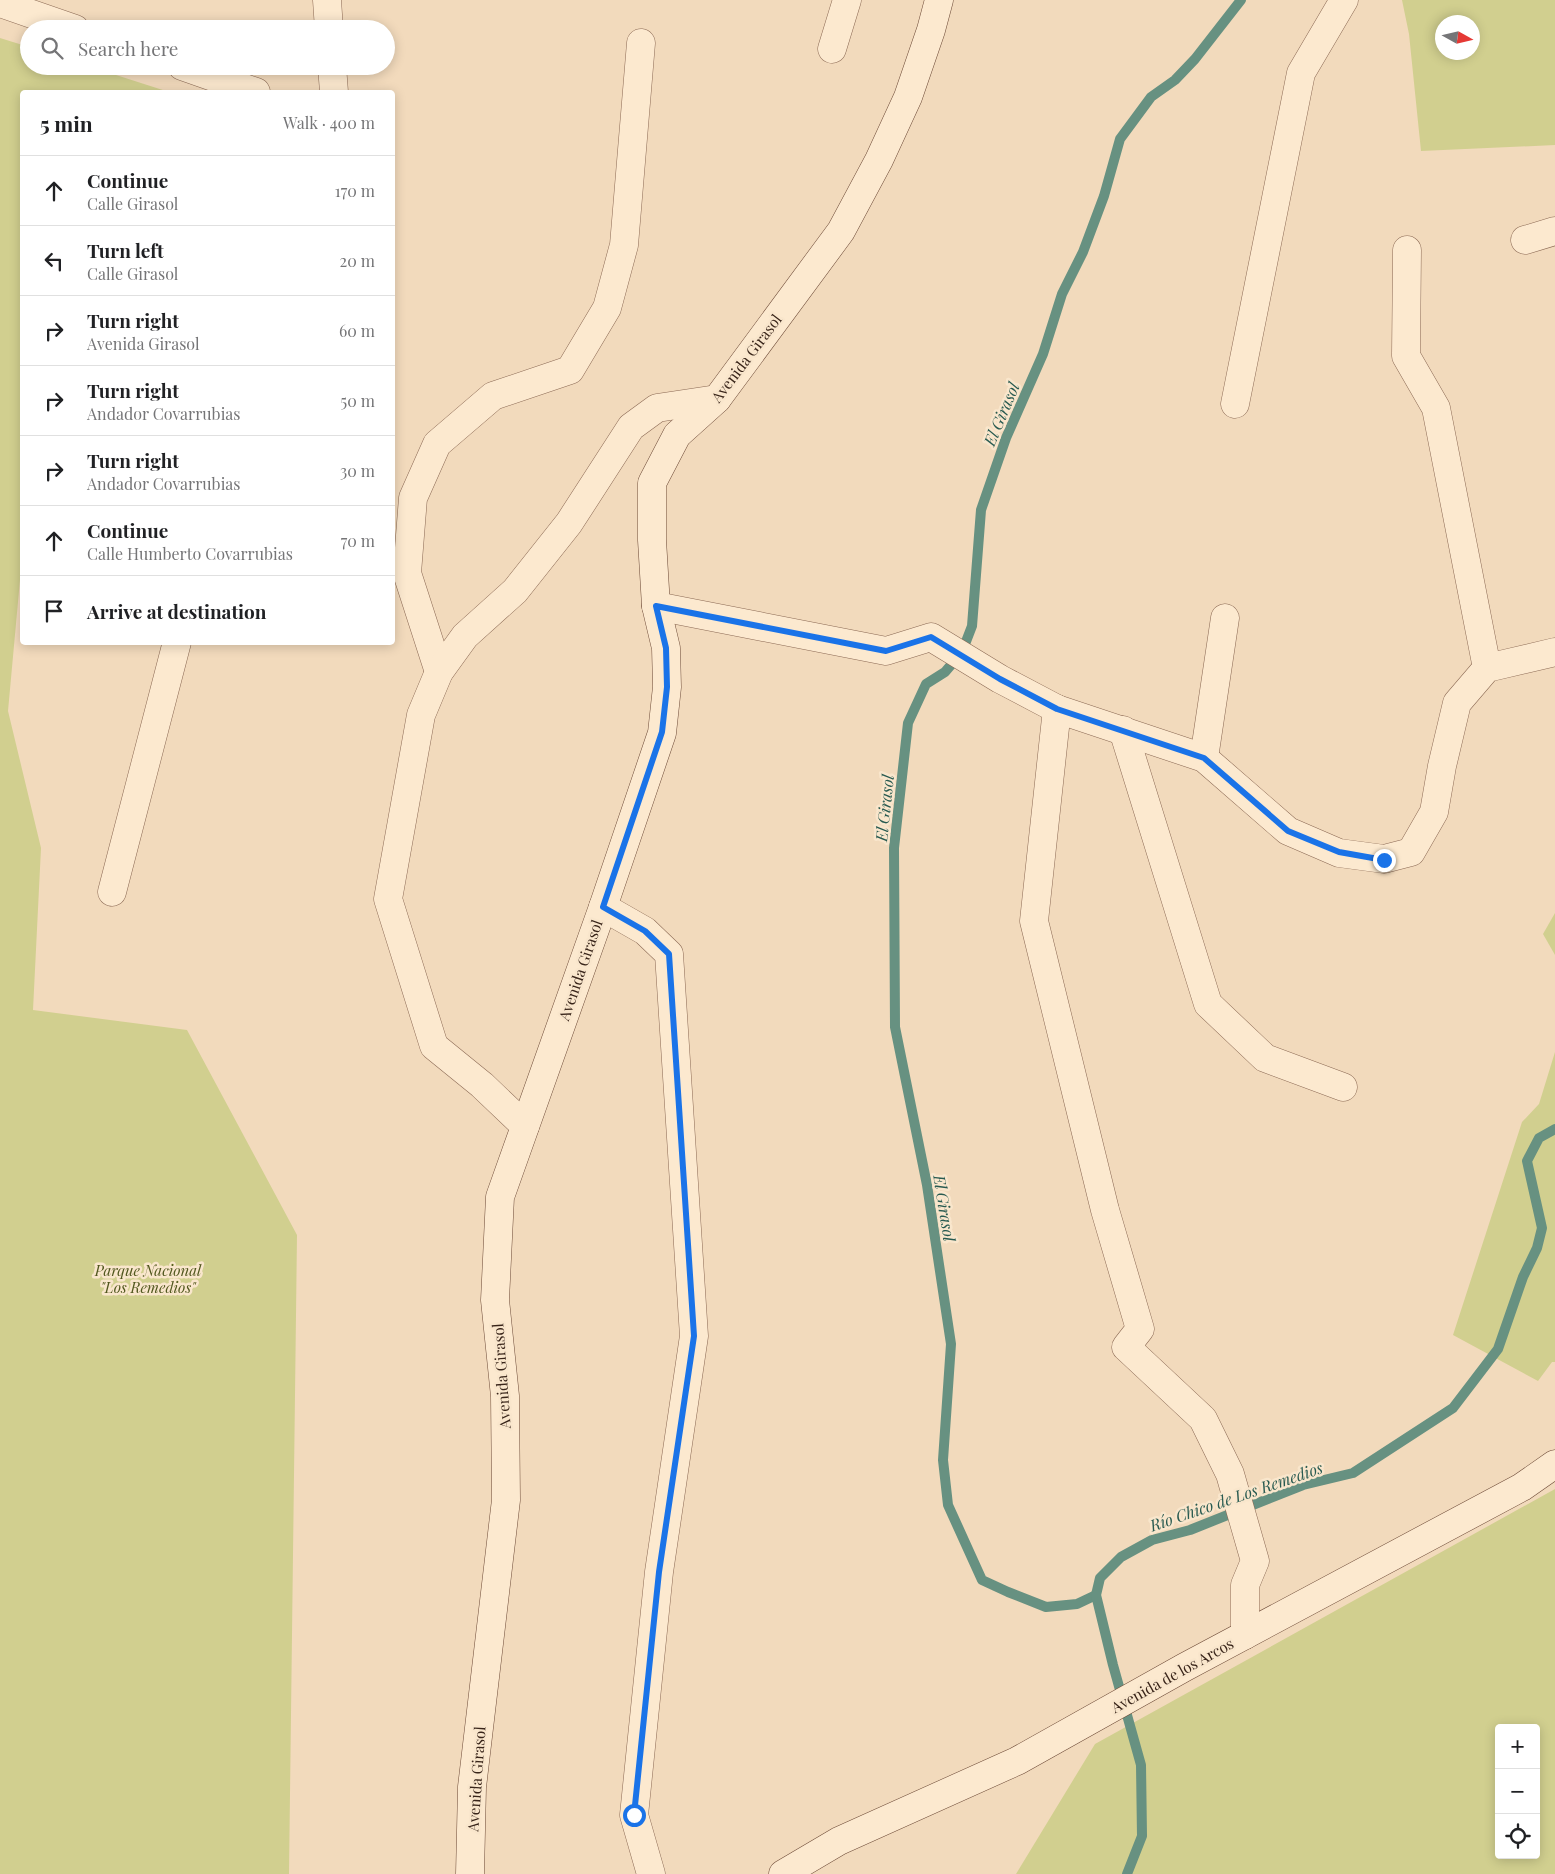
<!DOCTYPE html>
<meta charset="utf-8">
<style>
body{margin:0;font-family:"Playfair Display",serif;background:#f2f2f2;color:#202124}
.controls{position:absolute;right:15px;bottom:15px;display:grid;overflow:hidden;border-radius:5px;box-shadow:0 2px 12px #0003}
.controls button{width:45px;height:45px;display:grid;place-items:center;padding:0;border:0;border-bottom:1px solid #e0e0e0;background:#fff;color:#202124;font:25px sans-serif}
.compass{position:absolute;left:1435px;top:15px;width:45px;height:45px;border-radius:50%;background:#fff;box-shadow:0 2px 12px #0003;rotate:98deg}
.stop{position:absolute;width:15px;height:15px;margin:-11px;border:4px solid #1a73e8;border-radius:50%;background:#fff}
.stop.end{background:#1a73e8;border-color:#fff;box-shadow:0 1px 5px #0008}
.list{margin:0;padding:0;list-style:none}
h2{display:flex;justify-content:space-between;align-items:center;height:65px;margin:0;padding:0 20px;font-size:21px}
h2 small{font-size:16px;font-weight:400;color:#757577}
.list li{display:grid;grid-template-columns:32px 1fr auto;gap:15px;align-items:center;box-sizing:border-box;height:70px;padding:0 20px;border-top:1px solid #e0e0e0}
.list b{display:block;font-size:19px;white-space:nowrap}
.list p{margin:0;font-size:16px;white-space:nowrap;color:#757577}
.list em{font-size:16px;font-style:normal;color:#757577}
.icon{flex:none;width:28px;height:28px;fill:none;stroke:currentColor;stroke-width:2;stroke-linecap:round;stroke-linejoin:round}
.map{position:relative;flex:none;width:1555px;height:1874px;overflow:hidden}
.search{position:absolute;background:#fff;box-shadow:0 2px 12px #0003;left:20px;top:20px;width:375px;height:55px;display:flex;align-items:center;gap:12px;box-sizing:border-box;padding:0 18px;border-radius:28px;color:#757577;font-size:19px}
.panel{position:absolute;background:#fff;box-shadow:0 2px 12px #0003;left:20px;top:90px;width:375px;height:555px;border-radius:5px}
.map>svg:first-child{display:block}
.green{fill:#d1cf8f;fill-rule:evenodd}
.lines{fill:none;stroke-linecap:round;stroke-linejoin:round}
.stream{stroke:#679181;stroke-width:10}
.street-casing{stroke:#8b6954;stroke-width:29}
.secondary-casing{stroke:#6d4a37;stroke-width:29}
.street{stroke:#fce9cf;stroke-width:28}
.secondary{stroke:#fce9cf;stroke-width:28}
.route{stroke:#1a73e8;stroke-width:6}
.labels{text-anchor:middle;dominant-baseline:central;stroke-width:5;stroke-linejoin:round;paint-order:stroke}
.street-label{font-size:15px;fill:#39251a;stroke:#f9e6cc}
.park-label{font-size:15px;font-style:italic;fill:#51571e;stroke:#f9e6cc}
.water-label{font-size:16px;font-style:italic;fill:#285a50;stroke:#f9e6cc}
</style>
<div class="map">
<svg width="1555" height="1874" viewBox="0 0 1555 1874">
<rect width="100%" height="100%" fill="#f2dabc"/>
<g class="green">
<path d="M1402,0H1555V145L1421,151L1409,34ZM1442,22H1472V52H1442Z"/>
<path d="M0,38L29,47V66H88L169,92H22V558L8,711L41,848L33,1010L187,1030L297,1235L289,1874H0Z"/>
<path d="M1555,913V955L1543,934Z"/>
<path d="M1555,1052V1362H1552L1538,1381L1453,1335L1522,1122L1539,1104Z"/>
<path d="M1555,1489V1874H1016L1095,1744ZM1499,1728H1536V1855H1499Z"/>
</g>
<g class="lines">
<g class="stream">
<path d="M1096,1595L1077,1604L1046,1607L1008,1592L982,1580L948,1505L943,1460L951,1344L927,1185L895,1027L894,848L908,723L926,684L945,672L962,652L972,626L981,510L1006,438L1043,354L1062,294L1083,252L1104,196L1120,139L1151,97L1175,80L1195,59L1241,0"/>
<path d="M1127,1874L1142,1836L1141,1765L1113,1665L1096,1595L1100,1578L1121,1557L1152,1540L1190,1530L1303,1485L1353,1473L1453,1408L1498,1349L1523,1277L1537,1248L1542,1228L1527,1161L1539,1138L1555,1129"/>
</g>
<defs>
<g id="street">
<path d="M327,0L329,29"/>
<path d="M0,3L75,29"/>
<path d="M832,49L847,0"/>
<path d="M182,66L256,92"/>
<path d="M332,66L334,92"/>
<path d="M1525,240L1555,231"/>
<path d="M1407,250L1406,356L1436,408L1487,668"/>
<path d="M1235,404L1301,73L1344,0"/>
<path d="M656,606L886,651L931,637L1000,679L1057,709L1204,758L1288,831L1339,853L1384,859L1411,852L1434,812L1442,766L1457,703L1487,668L1555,652"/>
<path d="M439,672L407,573L413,498L437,444L493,396L570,370L607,308L624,245L641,43"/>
<path d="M1057,709L1034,921L1105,1210L1140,1329L1126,1347L1203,1419L1230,1474L1255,1561L1245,1585V1635"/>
<path d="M1123,730L1208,1004L1265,1058L1343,1087"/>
<path d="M1204,758L1225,618"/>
<path d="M112,892L177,642"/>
<path d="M603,907L645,931L669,954L694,1336L659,1572L634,1815L651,1874"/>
<path d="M525,1126L482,1085L434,1046L388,899L421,715L439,672L465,636L515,591L569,523L631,427L657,408L717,399"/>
</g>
<g id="secondary">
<path d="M470,1874L472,1787L506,1500L505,1396L495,1300L500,1197L603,907L662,733L667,687L666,648L656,606L652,540V483L677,435L717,399L841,231L879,160L908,97L931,30L939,0"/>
<path d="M783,1874L839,1841L1017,1761L1185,1667L1522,1487L1555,1464"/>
</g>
</defs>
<use href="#street" class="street-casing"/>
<use href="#secondary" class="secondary-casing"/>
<use href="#street" class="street"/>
<use href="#secondary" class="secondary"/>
</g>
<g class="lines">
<path class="route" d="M634,1815L659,1572L694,1336L669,954L645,931L603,907L662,732L667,687L666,648L656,606L886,651L931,637L1000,679L1057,709L1204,758L1288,831L1339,852L1384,860"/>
</g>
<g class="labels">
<g class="street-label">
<text transform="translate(746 358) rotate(-53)">Avenida Girasol</text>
<text transform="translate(580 970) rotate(-71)">Avenida Girasol</text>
<text transform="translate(501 1376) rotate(-94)">Avenida Girasol</text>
<text transform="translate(1172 1675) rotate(-29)">Avenida de los Arcos</text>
<text transform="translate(476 1779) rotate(-86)">Avenida Girasol</text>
</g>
<g class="park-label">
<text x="148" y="1270">Parque Nacional<tspan x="148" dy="17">"Los Remedios"</tspan></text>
</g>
<g class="water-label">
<text transform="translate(1001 414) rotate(-67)">El Girasol</text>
<text transform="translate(884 808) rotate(-84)">El Girasol</text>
<text transform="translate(945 1208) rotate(81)">El Girasol</text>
<text transform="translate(1236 1496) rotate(-19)">Río Chico de Los Remedios</text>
</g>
</g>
</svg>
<div class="controls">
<button>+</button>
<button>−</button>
<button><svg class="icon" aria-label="locate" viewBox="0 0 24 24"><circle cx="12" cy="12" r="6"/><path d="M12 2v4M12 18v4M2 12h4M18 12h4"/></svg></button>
</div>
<svg class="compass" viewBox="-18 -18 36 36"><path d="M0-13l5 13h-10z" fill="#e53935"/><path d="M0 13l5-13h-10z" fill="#757577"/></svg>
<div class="stop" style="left:634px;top:1815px"></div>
<div class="stop end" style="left:1384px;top:860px"></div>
<div class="search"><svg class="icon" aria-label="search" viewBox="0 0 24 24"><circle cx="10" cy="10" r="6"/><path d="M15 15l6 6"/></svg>Search here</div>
<section class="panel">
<h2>5 min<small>Walk · 400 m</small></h2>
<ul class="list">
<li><svg class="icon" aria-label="ahead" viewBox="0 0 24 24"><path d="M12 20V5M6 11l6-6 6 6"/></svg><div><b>Continue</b><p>Calle Girasol</p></div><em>170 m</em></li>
<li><svg class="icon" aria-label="left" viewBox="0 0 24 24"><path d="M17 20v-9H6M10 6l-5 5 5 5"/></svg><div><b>Turn left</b><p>Calle Girasol</p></div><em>20 m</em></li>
<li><svg class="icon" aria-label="right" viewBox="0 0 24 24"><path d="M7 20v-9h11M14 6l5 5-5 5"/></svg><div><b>Turn right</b><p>Avenida Girasol</p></div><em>60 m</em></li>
<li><svg class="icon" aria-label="right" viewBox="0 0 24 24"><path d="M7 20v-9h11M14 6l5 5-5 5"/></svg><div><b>Turn right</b><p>Andador Covarrubias</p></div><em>50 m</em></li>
<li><svg class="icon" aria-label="right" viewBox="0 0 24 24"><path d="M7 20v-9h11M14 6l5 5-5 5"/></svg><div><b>Turn right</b><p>Andador Covarrubias</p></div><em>30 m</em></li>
<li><svg class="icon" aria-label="ahead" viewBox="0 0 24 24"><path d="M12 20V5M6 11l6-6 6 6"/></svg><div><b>Continue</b><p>Calle Humberto Covarrubias</p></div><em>70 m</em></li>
<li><svg class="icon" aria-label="arrive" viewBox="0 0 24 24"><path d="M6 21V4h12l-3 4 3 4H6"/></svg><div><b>Arrive at destination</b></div></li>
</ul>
</section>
</div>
